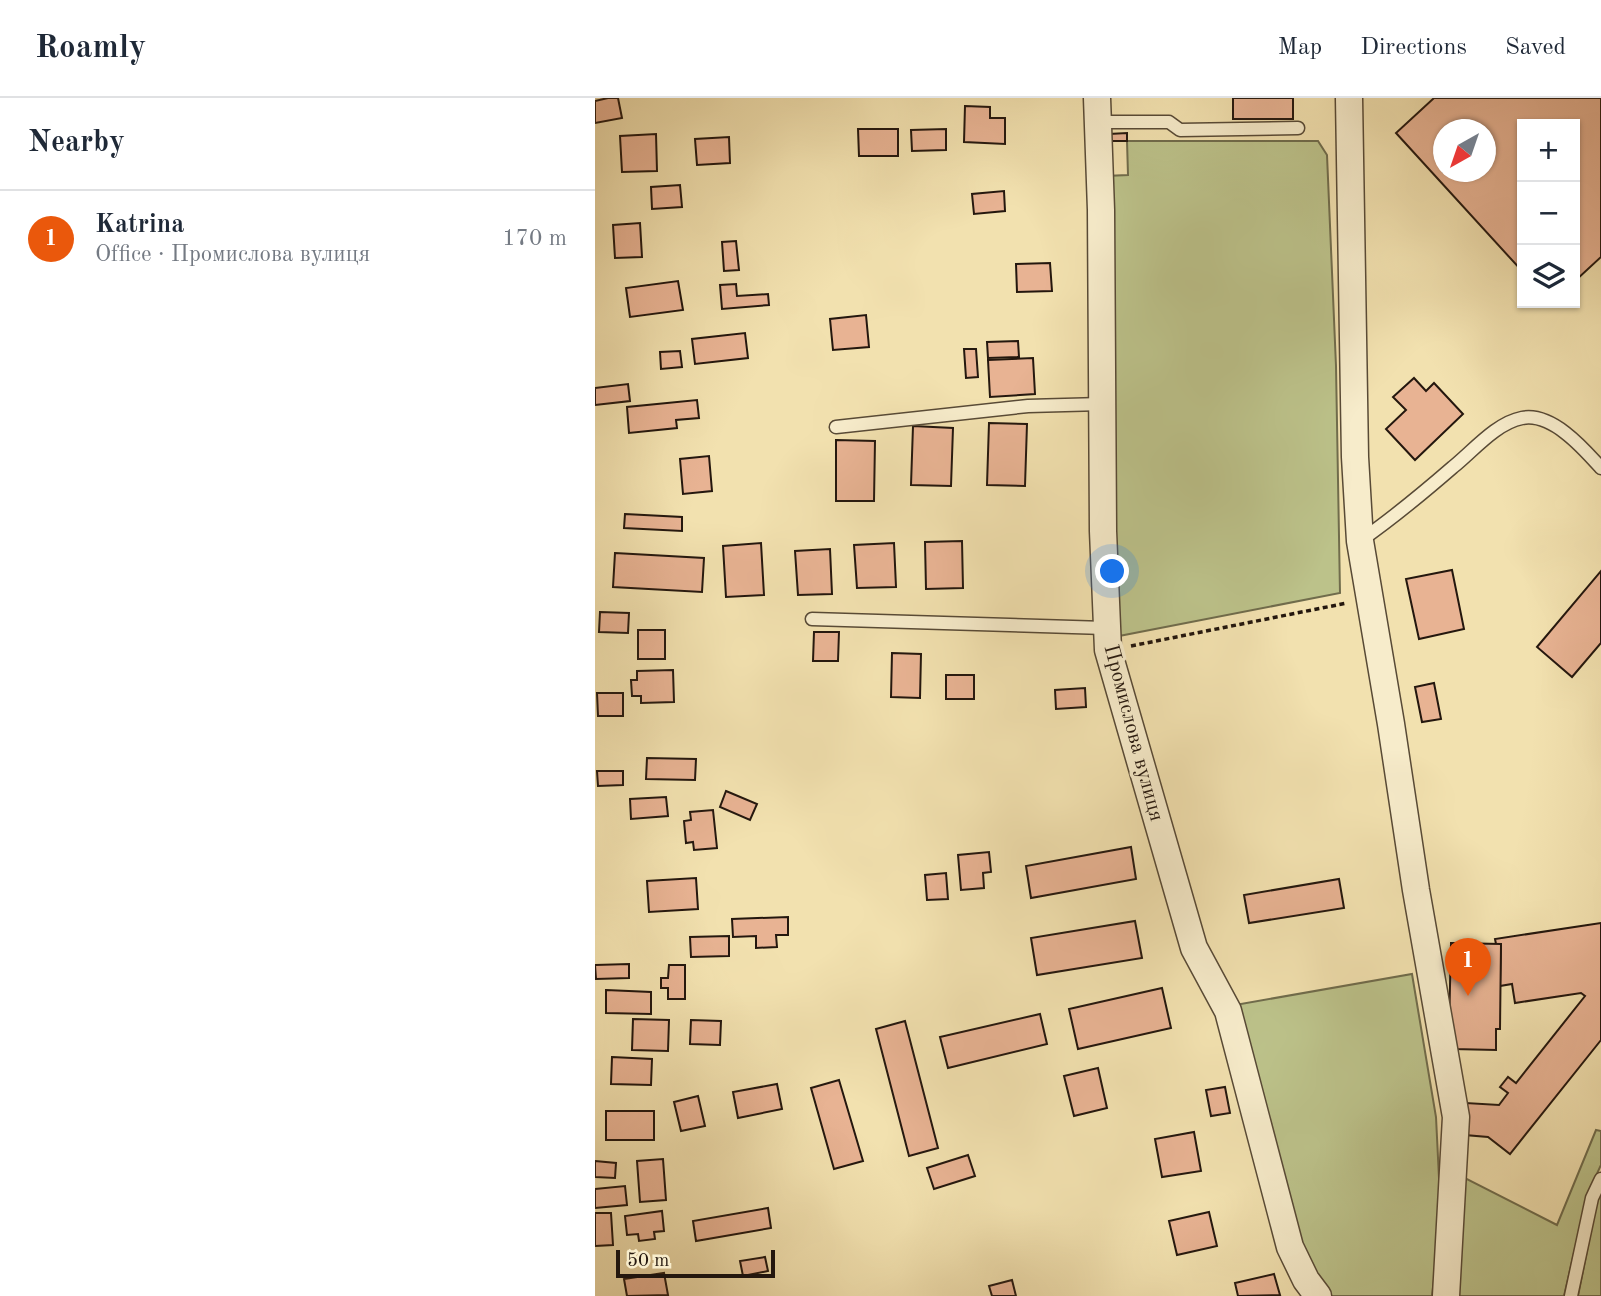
<!DOCTYPE html>
<meta charset="utf-8">
<style>
body{margin:0;font-family:"Old Standard TT",serif;background:#f6f6f7;color:#1f2937}
.controls{position:absolute;right:21px;top:21px;display:grid;overflow:hidden;border-radius:0px;box-shadow:0 2px 5px #0004}
.controls button{width:63px;height:63px;display:grid;place-items:center;padding:0;border:0;border-bottom:2px solid #e0e1e3;background:#fff;color:#1f2937;font:35px sans-serif}
.compass{position:absolute;left:838px;top:21px;width:63px;height:63px;border-radius:50%;background:#fff;box-shadow:0 2px 5px #0004;rotate:220deg}
.scale{position:absolute;left:21px;bottom:18px;width:159px;box-sizing:border-box;padding-left:7px;border:4px solid #24170e;border-top:0;font-size:19px;line-height:24px;white-space:nowrap;color:#24170e;-webkit-text-stroke:5px #f7eccb;paint-order:stroke}
.you{position:absolute;left:518px;top:474px;width:24px;height:24px;margin:-18px;border:5px solid #fff;border-radius:50%;background:#1a73e8;box-shadow:0 0 0 10px #1a73e833}
.badge{display:grid;place-items:center;width:46px;height:46px;border-radius:50%;background:#ea580c;color:#fff;font-size:23px;font-weight:700}
.pin{position:absolute;translate:-50% -58px;filter:drop-shadow(0 2px 4px #0008)}
.pin::after{content:'';position:absolute;top:37px;width:24px;height:21px;background:inherit;clip-path:polygon(0 0,100% 0,50% 100%)}
.list{margin:0;padding:0;list-style:none}
h2{display:flex;justify-content:space-between;align-items:center;height:91px;margin:0;padding:0 28px;font-size:30px}
h2 small{font-size:23px;font-weight:400;color:#747a83}
.list li{display:grid;grid-template-columns:46px 1fr auto;gap:21px;align-items:center;box-sizing:border-box;height:98px;padding:0 28px;border-top:2px solid #e0e1e3}
.list b{display:block;font-size:26px;white-space:nowrap}
.list p{margin:0;font-size:23px;white-space:nowrap;color:#747a83}
.list em{font-size:23px;font-style:normal;color:#747a83}
.icon{flex:none;width:38px;height:38px;fill:none;stroke:currentColor;stroke-width:2;stroke-linecap:round;stroke-linejoin:round}
.map{position:relative;flex:none;width:1006px;height:1198px;overflow:hidden}
header{display:flex;align-items:center;gap:42px;box-sizing:border-box;height:98px;padding:0 35px;background:#fff;border-bottom:2px solid #e0e1e3}
header strong{font-size:33px}
nav{display:flex;gap:38px;margin-inline-start:auto;font-size:24px}
main{display:flex}
aside{flex:1;background:#fff}
.map>svg:first-child{display:block}
.green{fill:#bcc28a;stroke:#706c4c;stroke-width:2}
.building{fill:#e8b393;stroke:#24170e;stroke-width:2;fill-rule:evenodd}
.lines{fill:none;stroke-linecap:round;stroke-linejoin:round}
.service-casing{stroke:#584a36;stroke-width:15}
.minor-casing{stroke:#584a36;stroke-width:29}
.path{stroke:#24170e;stroke-width:3.5;stroke-dasharray:5 3.5;stroke-linecap:butt}
.service{stroke:#f7eccb;stroke-width:12}
.minor{stroke:#f7eccb;stroke-width:26}
.labels{text-anchor:middle;dominant-baseline:central;stroke-width:7;stroke-linejoin:round;paint-order:stroke}
.street-label{font-size:21px;fill:#24170e;stroke:#f7eccb}
</style>
<header>
<strong>Roamly</strong>
<nav><a>Map</a><a>Directions</a><a>Saved</a></nav>
</header>
<main>
<aside>
<h2>Nearby<small></small></h2>
<ul class="list">
<li><span class="badge">1</span><div><b>Katrina</b><p>Office · Промислова вулиця</p></div><em>170 m</em></li>
</ul>
</aside>
<div class="map">
<svg width="1006" height="1198" viewBox="0 0 1006 1198">
<rect width="100%" height="100%" fill="#f2e1af"/>
<filter id="stains"><feTurbulence type="fractalNoise" baseFrequency=".00286" numOctaves="4"/><feColorMatrix values="0 0 0 0 .2 0 0 0 0 .09 0 0 0 0 .02 0 0 0 .5 -.17"/></filter>
<radialGradient id="worn" r=".72"><stop offset=".6" stop-color="#630" stop-opacity="0"/><stop offset="1" stop-color="#630" stop-opacity=".3"/></radialGradient>
<g class="green">
<path d="M532,43H723L732,57L741,268L745,495L519,539L510,78L533,77Z"/>
<path d="M817,876L841,1019L846,1121L837,1198H730L710,1170L640,907Z"/>
<path d="M1001,1032L1006,1033V1067L993,1095L969,1198H858L868,1079L962,1127Z"/>
<path d="M1006,1094V1198H983L1002,1102Z"/>
</g>
<g class="building">
<path d="M13,0H23L27,20L0,25V3Z"/>
<rect x="638" y="0" width="60" height="21"/>
<path d="M839,0H1006V159L980,183V26H927V173L801,35ZM848,32H890V74H848Z"/>
<path d="M370,8L395,9V20H410V46L369,44Z"/>
<path d="M263,31H303V58H264Z"/>
<path d="M351,31V52L317,53L316,32Z"/>
<path d="M532,35V43H514V36Z"/>
<path d="M61,36L62,73L27,74L25,38Z"/>
<path d="M134,39L135,65L102,67L100,41Z"/>
<path d="M85,87L87,109L57,111L56,89Z"/>
<path d="M409,93L410,113L379,116L377,96Z"/>
<path d="M45,125L47,159L20,160L18,127Z"/>
<path d="M141,143L144,172L129,173L127,144Z"/>
<path d="M455,165L457,193L422,194L421,166Z"/>
<path d="M83,183L88,212L35,219L31,190Z"/>
<path d="M141,186L142,198L173,196L174,207L127,211L125,187Z"/>
<path d="M271,217L274,249L238,252L235,221Z"/>
<path d="M150,235L153,260L100,266L97,241Z"/>
<path d="M423,243L424,259L393,260L392,244Z"/>
<path d="M369,251H381L383,279L371,280Z"/>
<path d="M85,253L87,269L66,271L65,254Z"/>
<path d="M438,260L440,296L395,299L393,262Z"/>
<path d="M819,280L831,293L839,285L868,316L820,362L791,331L811,312L798,299Z"/>
<path d="M33,286L35,303L0,307V290Z"/>
<path d="M102,302L104,320L81,322L82,330L34,335L32,309Z"/>
<path d="M394,325L432,326L430,388L392,387Z"/>
<path d="M318,328L358,330L356,388L316,387Z"/>
<path d="M241,342L280,343L279,403H241Z"/>
<path d="M114,358L117,393L88,396L85,361Z"/>
<path d="M30,416L87,419V433L29,430Z"/>
<path d="M367,443L368,490L331,491L330,444Z"/>
<path d="M166,445L169,497L131,499L128,448Z"/>
<path d="M299,445L301,489L262,490L259,447Z"/>
<path d="M235,451L237,496L203,497L200,453Z"/>
<path d="M20,455L109,460L107,494L18,489Z"/>
<path d="M857,472L869,531L824,541L811,481Z"/>
<path d="M1006,473V545L977,579L942,549Z"/>
<path d="M5,514L34,515L33,535L4,534Z"/>
<rect x="43" y="532" width="27" height="29"/>
<path d="M219,534H244L243,563H218Z"/>
<path d="M297,555L326,556L325,600L296,599Z"/>
<path d="M78,572L79,604L46,605V598H37L36,582H42V573Z"/>
<rect x="351" y="577" width="28" height="24"/>
<path d="M839,585L846,621L827,624L820,589Z"/>
<path d="M490,590L491,609L461,611L460,592Z"/>
<path d="M2,595H28V618H3Z"/>
<path d="M52,660L101,661L100,682L51,681Z"/>
<path d="M2,673H28V687L3,688Z"/>
<path d="M131,693L162,706L155,722L125,709Z"/>
<path d="M71,699L73,718L36,721L35,701Z"/>
<path d="M118,712L122,750L99,752L98,744L91,745L89,723L96,722L95,714Z"/>
<path d="M536,749L541,781L436,800L431,768Z"/>
<path d="M394,754L396,774L388,775L389,790L366,792L363,757Z"/>
<path d="M351,775L353,801L332,802L330,777Z"/>
<path d="M101,780L103,811L54,814L52,783Z"/>
<path d="M744,781L749,810L654,825L649,797Z"/>
<path d="M193,819V837H181L182,849L161,850V838L138,839L137,821Z"/>
<path d="M540,823L547,860L442,877L436,840Z"/>
<path d="M1006,825V942L915,1056L893,1039L870,1037L871,1005L904,1007L913,995L905,989L913,979L921,985L990,898L986,895L920,905L917,886L905,888L906,846H901L900,841Z"/>
<path d="M134,838V858L96,859L95,839Z"/>
<path d="M856,845L906,846L905,931H901V952L858,951L854,931Z"/>
<path d="M34,866V880L1,881L0,867Z"/>
<path d="M74,867H90V901H73V890H66V880H73Z"/>
<path d="M567,890L576,930L483,951L474,911Z"/>
<path d="M11,892L56,894V916L11,915Z"/>
<path d="M445,916L452,946L353,970L345,939Z"/>
<path d="M38,921L74,922L73,953L37,952Z"/>
<path d="M96,922L126,923L125,947L95,946Z"/>
<path d="M310,923L343,1050L314,1058L281,931Z"/>
<path d="M17,959L57,961L56,987L16,986Z"/>
<path d="M503,970L512,1010L479,1018L469,978Z"/>
<path d="M244,982L268,1063L239,1071L216,990Z"/>
<path d="M182,986L187,1011L143,1020L138,994Z"/>
<path d="M630,989L635,1015L616,1018L611,992Z"/>
<path d="M103,998L110,1028L86,1033L79,1004Z"/>
<rect x="11" y="1013" width="48" height="29"/>
<path d="M599,1034L606,1073L567,1079L560,1041Z"/>
<path d="M373,1057L380,1078L339,1091L332,1070Z"/>
<path d="M68,1061L71,1102L45,1104L42,1063Z"/>
<path d="M0,1063L21,1065L20,1080L0,1079Z"/>
<path d="M30,1088L32,1107L0,1110V1091Z"/>
<path d="M173,1110L176,1130L101,1143L98,1123Z"/>
<path d="M67,1113L69,1133L59,1134L60,1141L44,1143L43,1136L32,1137L30,1118Z"/>
<path d="M614,1114L622,1148L582,1157L574,1123Z"/>
<path d="M0,1115H16L18,1147L0,1148Z"/>
<path d="M170,1159L173,1173L148,1178L145,1163Z"/>
<path d="M69,1175L73,1197L32,1198L29,1181Z"/>
<path d="M679,1176L685,1197L643,1198L640,1185Z"/>
<path d="M417,1182L421,1198H397L394,1188Z"/>
</g>
<g class="lines">
<defs>
<g id="service">
<path d="M504,24H574L585,32L703,30"/>
<path d="M241,329L433,308L507,306"/>
<path d="M765,443C798,420 828,395 858,369C878,353 901,325 927,320C957,314 989,351 1006,370"/>
<path d="M217,521L510,530"/>
<path d="M976,1198L997,1100L1006,1081"/>
</g>
<g id="minor">
<path d="M502,0L506,112L508,433L513,552L599,850L633,913L695,1149L711,1182L723,1198"/>
<path d="M754,0L760,359L765,443L796,626L821,792L861,1019L851,1198"/>
</g>
</defs>
<use href="#service" class="service-casing"/>
<use href="#minor" class="minor-casing"/>
<path class="path" d="M536,548L752,505"/>
<use href="#service" class="service"/>
<use href="#minor" class="minor"/>
</g>
<g class="labels">
<g class="street-label">
<text transform="translate(538 635) rotate(75)">Промислова вулиця</text>
</g>
</g>
<rect width="100%" height="100%" filter="url(#stains)"/>
<rect width="100%" height="100%" fill="url(#worn)"/>
</svg>
<div class="controls">
<button>+</button>
<button>−</button>
<button><svg class="icon" aria-label="layers" viewBox="0 0 24 24"><path d="M12 4l9 5-9 5-9-5zM3 14l9 5 9-5"/></svg></button>
</div>
<svg class="compass" viewBox="-18 -18 36 36"><path d="M0-13l5 13h-10z" fill="#e53935"/><path d="M0 13l5-13h-10z" fill="#747a83"/></svg>
<div class="scale">50 m</div>
<div class="you"></div>
<div class="pin badge" style="left:873px;top:898px">1</div>
</div>
</main>
